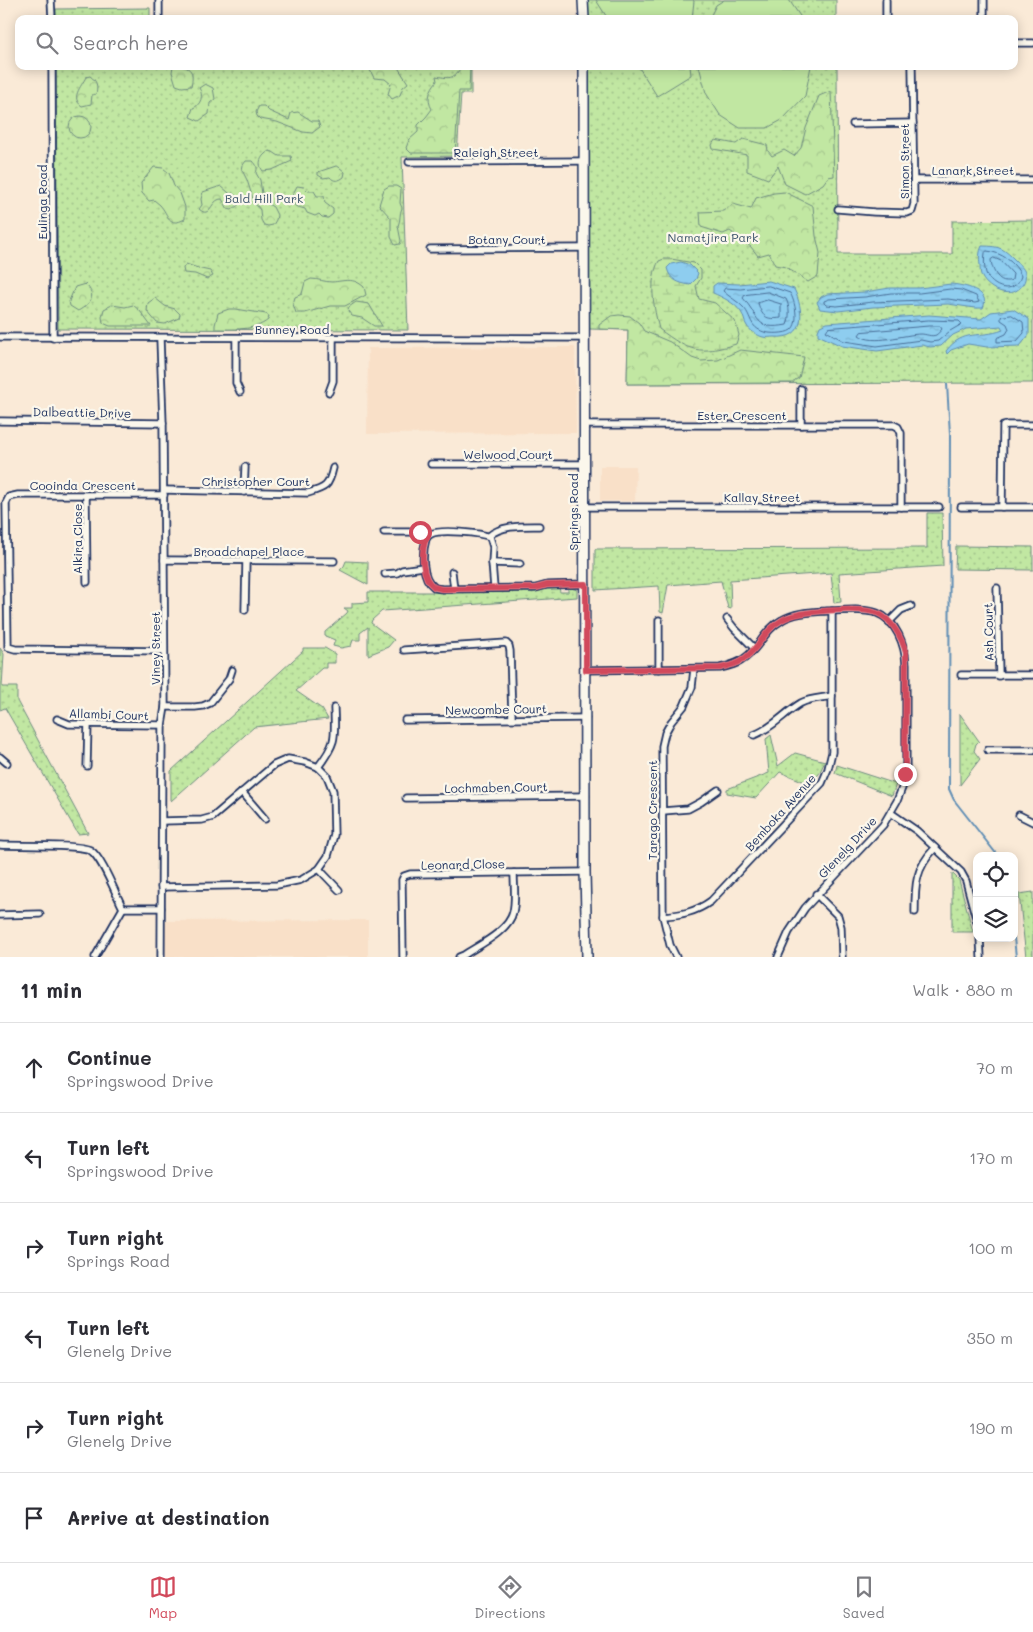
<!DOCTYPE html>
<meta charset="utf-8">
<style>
body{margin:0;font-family:Mali,sans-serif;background:#f2f2f3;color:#2b2b33}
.controls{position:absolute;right:15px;bottom:15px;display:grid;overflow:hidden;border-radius:10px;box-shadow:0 2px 12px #0003}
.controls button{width:45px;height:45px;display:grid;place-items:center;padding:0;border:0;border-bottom:1px solid #e1e1e2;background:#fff;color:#2b2b33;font:25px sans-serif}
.stop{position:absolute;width:15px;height:15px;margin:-11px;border:4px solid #d1495b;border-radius:50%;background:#fff}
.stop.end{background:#d1495b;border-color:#fff;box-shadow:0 1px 5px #0008}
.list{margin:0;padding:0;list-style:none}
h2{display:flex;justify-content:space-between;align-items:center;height:65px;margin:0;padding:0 20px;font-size:21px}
h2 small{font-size:16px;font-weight:400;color:#7c7c81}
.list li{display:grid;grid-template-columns:32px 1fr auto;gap:15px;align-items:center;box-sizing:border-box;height:90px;padding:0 20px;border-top:1px solid #e1e1e2}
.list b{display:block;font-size:19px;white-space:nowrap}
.list p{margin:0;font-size:16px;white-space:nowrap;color:#7c7c81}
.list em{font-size:16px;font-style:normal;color:#7c7c81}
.icon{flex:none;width:28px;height:28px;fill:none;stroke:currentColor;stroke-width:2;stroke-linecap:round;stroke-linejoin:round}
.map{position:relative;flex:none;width:1033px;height:957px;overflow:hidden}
.search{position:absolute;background:#fff;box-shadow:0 2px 12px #0003;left:15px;right:15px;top:15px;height:55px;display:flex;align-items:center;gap:12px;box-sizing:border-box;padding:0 18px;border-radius:10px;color:#7c7c81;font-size:19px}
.sheet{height:605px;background:#fff}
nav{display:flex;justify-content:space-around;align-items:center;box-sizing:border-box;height:70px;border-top:1px solid #e1e1e2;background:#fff;font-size:14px;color:#7c7c81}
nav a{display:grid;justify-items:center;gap:2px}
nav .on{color:#d1495b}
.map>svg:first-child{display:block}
.built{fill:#f9e0c8}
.grass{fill:url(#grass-dots);stroke:#6e8b80}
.forest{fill:url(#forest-crowns);stroke:#6e8b80}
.wetland{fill:url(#wetland-marsh);stroke:#6e8b80}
.pitch{fill:#c1e7a2;stroke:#6e8b80}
.water{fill:url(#water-ripples);stroke:#608eb5}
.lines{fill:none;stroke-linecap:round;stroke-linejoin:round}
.shore{stroke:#496e98;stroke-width:1}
.stream{stroke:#608eb5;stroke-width:2}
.minor-casing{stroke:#1b2f5e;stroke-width:9}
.secondary-casing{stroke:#1b2f5e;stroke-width:12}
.minor{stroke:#fbf7ec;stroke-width:5.5}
.secondary{stroke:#fbf7ec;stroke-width:9}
.route{stroke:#d1495b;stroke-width:6}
.labels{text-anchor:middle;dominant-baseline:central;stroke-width:4.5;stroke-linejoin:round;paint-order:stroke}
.street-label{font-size:12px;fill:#1b2f5e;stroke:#fbf7ec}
.park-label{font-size:12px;fill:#3c546c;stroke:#fbf7ec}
</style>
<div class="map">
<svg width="1033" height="957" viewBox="0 0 1033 957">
<defs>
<pattern id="grass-dots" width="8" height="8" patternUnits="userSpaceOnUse" patternTransform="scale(1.25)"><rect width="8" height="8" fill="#c1e7a2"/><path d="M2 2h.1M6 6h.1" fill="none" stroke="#a5c68e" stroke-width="1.8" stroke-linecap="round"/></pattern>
<pattern id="forest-crowns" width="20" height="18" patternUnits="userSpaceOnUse" patternTransform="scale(1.25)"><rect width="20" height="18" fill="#c1e7a2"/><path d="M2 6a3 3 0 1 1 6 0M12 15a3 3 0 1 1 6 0" fill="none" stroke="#a5c68e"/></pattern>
<pattern id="wetland-marsh" width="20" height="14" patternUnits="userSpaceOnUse" patternTransform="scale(1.25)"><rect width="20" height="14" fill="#c1e7a2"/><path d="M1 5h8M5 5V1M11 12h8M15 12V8" fill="none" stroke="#a5c68e"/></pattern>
<pattern id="water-ripples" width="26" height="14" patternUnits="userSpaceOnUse" patternTransform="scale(1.25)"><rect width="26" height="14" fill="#8ecdef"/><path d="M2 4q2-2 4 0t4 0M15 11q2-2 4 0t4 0" fill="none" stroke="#7ab0cf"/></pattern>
</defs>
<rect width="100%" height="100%" fill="#faead7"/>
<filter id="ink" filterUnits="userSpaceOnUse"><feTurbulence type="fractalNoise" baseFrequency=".02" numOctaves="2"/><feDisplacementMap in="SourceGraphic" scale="10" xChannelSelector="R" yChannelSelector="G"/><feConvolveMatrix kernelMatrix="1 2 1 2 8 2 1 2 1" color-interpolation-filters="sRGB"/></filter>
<g filter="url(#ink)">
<g class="built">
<path d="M574,347L575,348L576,433L367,434L368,348Z"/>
<path d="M600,466H636L635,501H600Z"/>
<path d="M368,920V957H165L164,921Z"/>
</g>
<g class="grass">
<rect x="588" y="0" width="248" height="19"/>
<path d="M150,8V19H56V9Z"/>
<path d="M56,66H471V94H461L457,156L402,157L408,330L58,329Z"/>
<path d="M588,66H837L838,254H952V221L1033,220V383L627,384L628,330L589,329Z"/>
<path d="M927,513H942L943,566L839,573L841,602L834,603L831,573L730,580L731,609L728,608L721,581L668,585L663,613L660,612L659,586L595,590V549L927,548Z"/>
<path d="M956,546L1033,547V570L955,569Z"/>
<path d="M346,561L368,562V585L340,570L344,566Z"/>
<path d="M559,587L560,592H568V587L577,590V597L382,611L372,620L371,623L394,640L388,647L368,655V627L360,633V640H353L351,646L341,648L333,646L335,640L325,636V632L347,613L348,611L344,608H352V603L368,602V592H535L545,588Z"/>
<path d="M0,648L4,654L2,687H17V701L88,833L78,834L5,708L0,710Z"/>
<path d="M303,648H325L335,654V663H326V668H322L296,691L322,709L328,719L254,727L171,801V771L303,651Z"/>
<path d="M960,714L979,741L976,744L974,751L980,759L960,785Z"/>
<path d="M771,735L778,766L795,753L825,761L819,774L810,784L780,772L756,798L727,793V789L769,773L766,739Z"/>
<path d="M837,765L896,784L892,796L835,773Z"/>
<path d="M952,873L959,880L973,932H952Z"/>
<path d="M1033,892V957H1026L1019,894Z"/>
</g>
<g class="forest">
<path d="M173,66C189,66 195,69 191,86L182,87L176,85L172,72Z"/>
<path d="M368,66H397L408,83L403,87L400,95L392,99L388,94L391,84L385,79L374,78Z"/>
<path d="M462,66H470L469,91H459L455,153H411L406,148L409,140L418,132V125L426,117L432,109C426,99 430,89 437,81L436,76C452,79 453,79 462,66Z"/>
<path d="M90,76C97,81 98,86 96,94L92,95L91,104L82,106C70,98 81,87 86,77Z"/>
<path d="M205,84L213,88L215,99L210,103L209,114L199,121L190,117L193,108C201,105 204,95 199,88Z"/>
<path d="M831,91L834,176L828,177L823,184L805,194L785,184L778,166L768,179L747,171V155L713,149L712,145L715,140L736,144L743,139L767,145L768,151L772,156L784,150L794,156L801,148L806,128L819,96Z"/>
<path d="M259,106H264L269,111L289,120L291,113L298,112L312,121H318L320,127L312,133L303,132L277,122L260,119L257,116L256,112Z"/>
<circle cx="80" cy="127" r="11"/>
<path d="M269,151L273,152L279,156H291L292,161L272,170L263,171C257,163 261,156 269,151Z"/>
<path d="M246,161H253C257,165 258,168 256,173L260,180L263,201L273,207L277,215L276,220L273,225L268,226L264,225L261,220L260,210L254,202L247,180L242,170L243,165Z"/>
<path d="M336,166L339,167L345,172L344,177C339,181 334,182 330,177L323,178L318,175V172Z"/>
<path d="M154,167L163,168L169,173L174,186L180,193L185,207V219C168,228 169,215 160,205C158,203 156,202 154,200L149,201L142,193L141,183Z"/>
<path d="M221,186L229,193L235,195L239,201L238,205L232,210L228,209L222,199C210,199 211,220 199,209L202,205L201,199L203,192Z"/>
<path d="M297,186L304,187L308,191H314L317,196H324L325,203L333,209V214L328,218L322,217L319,214L315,216L307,213L305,209L295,206L291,198Z"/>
<path d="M389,186H396L401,189L400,203L402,208C399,214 401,219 398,226L401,241L400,244L395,245L391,237V218L379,205L384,189Z"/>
<path d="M785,192L813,206L816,236L820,253L818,276L808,282L786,267L775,265L769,253L758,256L751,247L730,231L723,234L701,227L700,212L723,211L733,204L751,209L756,198L774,193Z"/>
<path d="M186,264L201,269L210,271L213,276L207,279L195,274L184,273L183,268Z"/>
<path d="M311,279C318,279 325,282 332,282C345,281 353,277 364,287L366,295L345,306H330L305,313H296L293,304L295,297L302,294L305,282Z"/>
<path d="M85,284C98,296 90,304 78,311L70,306L69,301L75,287Z"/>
<path d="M155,298L165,306L175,309L180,314L179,318L165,324L157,323L147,311L148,303Z"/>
<path d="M356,302L369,304L382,326H374L362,318L352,316L348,311L349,307Z"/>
<path d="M112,305L125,307L133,305L140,311L151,326H110L103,323L102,317L104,309Z"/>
<path d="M229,309H236L266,314L269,316L268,320C255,331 232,329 215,329V325L218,313Z"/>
<path d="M619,315L630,316L639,323L644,331L670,342L692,358L701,361L718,360L740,350L804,357L799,378L795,380L793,383L627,384L628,330L599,329V325L611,316Z"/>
</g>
<path class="wetland" d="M664,259H671L694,263L701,270V278L696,286L699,299L715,303L735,321L739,335L736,344C699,355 690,352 659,329C654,309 648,280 659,261Z"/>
<g class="pitch">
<path d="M596,0H693L694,1L692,19H608Z"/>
<path d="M724,0H789L802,19H709L716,5Z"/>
<path d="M638,66H690L691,75L657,96Z"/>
<path d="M699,66H811L805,96L782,120L767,128H740L720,115L706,93Z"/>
</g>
<g class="water">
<path d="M982,246C1001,246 1004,249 1016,261C1019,265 1024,268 1025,273C1026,277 1025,281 1023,284C1013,301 988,290 982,277C980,274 980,268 980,265C979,259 979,252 982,246Z"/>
<path d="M681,262L690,265L698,273L696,279L690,285C678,283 670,280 667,268L671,264Z"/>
<path d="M769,281L794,289C804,310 807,340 774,337C771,337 766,338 763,337C758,336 749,330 747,326C744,322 744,316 741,312C735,303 722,297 713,293V286L717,283L739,284Z"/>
<path d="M951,284C962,285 992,290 983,308H975L948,304L873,307L838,311L820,309L817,302L821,297L827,294L865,292L890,288H919Z"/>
<path d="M1013,309L1029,319V335L1020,346L987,347L968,344L951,350L947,354L946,351C964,328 979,339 1003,330L1001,326L966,329L953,335L941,346L930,347L922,345L877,351L842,346L818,335V331L820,326L827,323L929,315L981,319L991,312Z"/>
</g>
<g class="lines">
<g class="shore">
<path d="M987,251C1001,252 1016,263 1021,276C1015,296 991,288 986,273C984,267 984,259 985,253Z"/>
<path d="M994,258L1001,261L1013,274L1012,280C999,285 992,271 991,260Z"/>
<path d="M769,286L790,293C795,301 800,323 791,330C786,334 770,334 764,332C749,327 752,317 744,308C738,301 729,297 723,291L725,288L740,289Z"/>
<path d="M951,289L961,290L976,296L979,302L975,303L948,299L873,302L837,306L826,305L824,303V301L829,299L865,297L891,293H919Z"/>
<path d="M768,292L786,299C790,307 790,317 787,325C754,331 760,317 743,298L745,295Z"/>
<path d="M768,300L781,304V318C766,320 762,317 758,303Z"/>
<path d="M1012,315L1023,322L1024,333L1017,341L997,342V338L1006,334L1009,329L1007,324L1001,320V317Z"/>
<path d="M929,320L959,321L962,324L950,331L938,341L930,342L921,340L877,346L844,341L826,331L828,328Z"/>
<path d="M929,326H940L942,329C941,330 938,334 936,335C931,337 926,334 921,334C904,334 873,346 859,335L861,332Z"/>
</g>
<g class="stream">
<path d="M947,384L950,434L949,789L954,800L998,856"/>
<path d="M1014,938L1016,957"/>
</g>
<defs>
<g id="minor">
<path d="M51,0L52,19"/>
<path d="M159,0V19"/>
<path d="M886,0V19"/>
<path d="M984,0V19"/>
<path d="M1014,43H1033"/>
<path d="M52,66L53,338"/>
<path d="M853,124L913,123"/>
<path d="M409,162L584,161"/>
<path d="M914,180H1033"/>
<path d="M838,209L874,212L907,213L912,211L914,204L912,66"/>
<path d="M430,249L584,248"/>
<path d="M0,337L584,338"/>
<path d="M160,339L163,423L165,707L162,725L161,957"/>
<path d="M236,339V383L240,392"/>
<path d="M801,389V425"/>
<path d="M329,392L333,381V338"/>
<path d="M0,421L163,423"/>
<path d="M585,425H894L898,427L901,433V507"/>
<path d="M431,464H585"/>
<path d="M164,490L308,493C326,488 329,486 333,468"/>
<path d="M244,492L245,467"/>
<path d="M86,496L87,582"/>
<path d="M585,507H939"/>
<path d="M961,507H1033"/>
<path d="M1002,507L1003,426L1007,425H1033"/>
<path d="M384,532H419L426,539"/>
<path d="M489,536C501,525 523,526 539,526"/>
<path d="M164,560L334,561"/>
<path d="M492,563L520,564"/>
<path d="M452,572L454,589"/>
<path d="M385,574L397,573L402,570L423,567"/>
<path d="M494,588L492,563L493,547L490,537C481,533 441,529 431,534C429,535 427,537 426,539C422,553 421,578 434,587C436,589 439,588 442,589L536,588L547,585L586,584"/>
<path d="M997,588L999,676"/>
<path d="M245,610L246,561"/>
<path d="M727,619L734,628L754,648"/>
<path d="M659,620V669"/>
<path d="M889,622L901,610L911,606"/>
<path d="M404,650L506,643L509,646L510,651L512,718"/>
<path d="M164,651L15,649L8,647L6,503L9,497L18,495H164"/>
<path d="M586,670L720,668C729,666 738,664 745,658C760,647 764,630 782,620C795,612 813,612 827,611C843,611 862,608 877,613C896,620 905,645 906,664V769L902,788L897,801L883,825L805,908L789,932L778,957"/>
<path d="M961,675H1033"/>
<path d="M165,707H195L203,706L210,703L229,679L232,670"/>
<path d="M57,719L69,724L162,725"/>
<path d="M405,720L586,718"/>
<path d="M754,735C773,728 784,713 801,703C810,698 822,698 832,696"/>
<path d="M988,750H1033"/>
<path d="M0,757L7,763"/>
<path d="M87,766L88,724"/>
<path d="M318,767C337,742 335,738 334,708"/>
<path d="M242,792L265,819"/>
<path d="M406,798L586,796"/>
<path d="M663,811L688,809L701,802L718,790"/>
<path d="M891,813L917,831L961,872L966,881L977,922"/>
<path d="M1019,815L1033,822"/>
<path d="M0,845C17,846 79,844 90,850C102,857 116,895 123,908"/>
<path d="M319,869L339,890"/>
<path d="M161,887L277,885L301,880L319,869L328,856L334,835L333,791L327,776L318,767L305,762L288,759L274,765L213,817L202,820L162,821"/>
<path d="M816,894L838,916L841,927L842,957"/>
<path d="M123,908H161"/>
<path d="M915,912C915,885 915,869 935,848"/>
<path d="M0,915L40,914"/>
<path d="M663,916C681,915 696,912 711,901L822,783L828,769L832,752V611"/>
<path d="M980,938L981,957"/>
<path d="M95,957L123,908"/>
<path d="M403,957L402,880L404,876L410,874L585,872"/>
<path d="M459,957L464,955C479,945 509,931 513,912C516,900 514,886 514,873"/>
<path d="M676,957L670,945L663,916L662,746L665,733L671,722L684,706L692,687L694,669"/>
</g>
<g id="secondary">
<path d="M583,0L584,19"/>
<path d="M584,66L585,872L587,957"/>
</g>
</defs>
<use href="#minor" class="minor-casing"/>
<use href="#secondary" class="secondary-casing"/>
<use href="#minor" class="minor"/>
<use href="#secondary" class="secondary"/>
</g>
</g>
<g class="lines" filter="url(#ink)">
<path class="route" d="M420,532L426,539C421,552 421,578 434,587C434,587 441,589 442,589L536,588L547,585L586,584V670L720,668C729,666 738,664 745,658C760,647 764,630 782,620C798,610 860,607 877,613C892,619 902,638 906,653L905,774"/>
</g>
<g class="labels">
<g class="street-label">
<text x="496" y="152">Raleigh Street</text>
<text transform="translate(904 161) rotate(-90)">Simon Street</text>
<text x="973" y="170">Lanark Street</text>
<text transform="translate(42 202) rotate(-90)">Eulinga Road</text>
<text x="507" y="239">Botany Court</text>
<text x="292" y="329">Bunney Road</text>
<text transform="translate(82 412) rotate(1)">Dalbeattie Drive</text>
<text x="742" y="415">Ester Crescent</text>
<text x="508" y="454">Welwood Court</text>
<text x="256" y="481">Christopher Court</text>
<text x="83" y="485">Cooinda Crescent</text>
<text x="762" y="497">Kallay Street</text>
<text transform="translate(573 512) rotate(-90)">Springs Road</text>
<text transform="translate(77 539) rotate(-90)">Alkira Close</text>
<text x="249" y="551">Broadchapel Place</text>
<text transform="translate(988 632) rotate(-91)">Ash Court</text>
<text transform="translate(155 648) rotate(-90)">Viney Street</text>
<text transform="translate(496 709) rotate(-1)">Newcombe Court</text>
<text transform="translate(109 714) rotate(2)">Allambi Court</text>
<text transform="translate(496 787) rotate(-1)">Lochmaben Court</text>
<text transform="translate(652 810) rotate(-90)">Tarago Crescent</text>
<text transform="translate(780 812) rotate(-48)">Bemboka Avenue</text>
<text transform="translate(847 847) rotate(-47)">Glenelg Drive</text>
<text transform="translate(463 864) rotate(-1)">Leonard Close</text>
</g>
<g class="park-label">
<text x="264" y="198">Bald Hill Park</text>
<text x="713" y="237">Namatjira Park</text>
</g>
</g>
</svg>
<div class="controls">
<button><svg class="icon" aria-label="locate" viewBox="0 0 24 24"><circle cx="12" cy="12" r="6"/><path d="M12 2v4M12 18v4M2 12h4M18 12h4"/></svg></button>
<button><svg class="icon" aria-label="layers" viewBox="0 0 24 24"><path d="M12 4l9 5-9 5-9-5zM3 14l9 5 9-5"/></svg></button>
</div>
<div class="stop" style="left:420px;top:532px"></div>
<div class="stop end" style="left:905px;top:774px"></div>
<div class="search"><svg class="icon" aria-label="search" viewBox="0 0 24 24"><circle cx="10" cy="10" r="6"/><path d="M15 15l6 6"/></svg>Search here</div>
</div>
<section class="sheet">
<h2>11 min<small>Walk · 880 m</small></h2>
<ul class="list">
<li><svg class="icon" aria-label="ahead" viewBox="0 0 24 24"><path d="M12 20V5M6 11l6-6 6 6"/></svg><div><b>Continue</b><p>Springswood Drive</p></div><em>70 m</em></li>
<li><svg class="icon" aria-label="left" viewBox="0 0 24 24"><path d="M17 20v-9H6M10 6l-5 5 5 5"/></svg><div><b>Turn left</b><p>Springswood Drive</p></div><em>170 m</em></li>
<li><svg class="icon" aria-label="right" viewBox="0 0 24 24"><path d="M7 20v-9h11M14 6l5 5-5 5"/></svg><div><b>Turn right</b><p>Springs Road</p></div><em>100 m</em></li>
<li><svg class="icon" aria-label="left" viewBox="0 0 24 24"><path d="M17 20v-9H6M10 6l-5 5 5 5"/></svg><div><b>Turn left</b><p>Glenelg Drive</p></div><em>350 m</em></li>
<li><svg class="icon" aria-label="right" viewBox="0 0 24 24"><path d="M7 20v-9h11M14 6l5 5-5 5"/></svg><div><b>Turn right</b><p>Glenelg Drive</p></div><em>190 m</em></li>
<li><svg class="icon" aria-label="arrive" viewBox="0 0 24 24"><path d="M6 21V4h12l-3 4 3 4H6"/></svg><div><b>Arrive at destination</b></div></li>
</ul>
</section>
<nav>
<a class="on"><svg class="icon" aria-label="map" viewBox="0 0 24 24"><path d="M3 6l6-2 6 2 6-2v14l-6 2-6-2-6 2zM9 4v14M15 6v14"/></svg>Map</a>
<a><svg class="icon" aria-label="directions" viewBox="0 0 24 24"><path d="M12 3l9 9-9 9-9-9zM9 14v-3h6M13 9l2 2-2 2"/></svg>Directions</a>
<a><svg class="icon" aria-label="saved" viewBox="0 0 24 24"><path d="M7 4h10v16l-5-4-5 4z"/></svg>Saved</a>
</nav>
